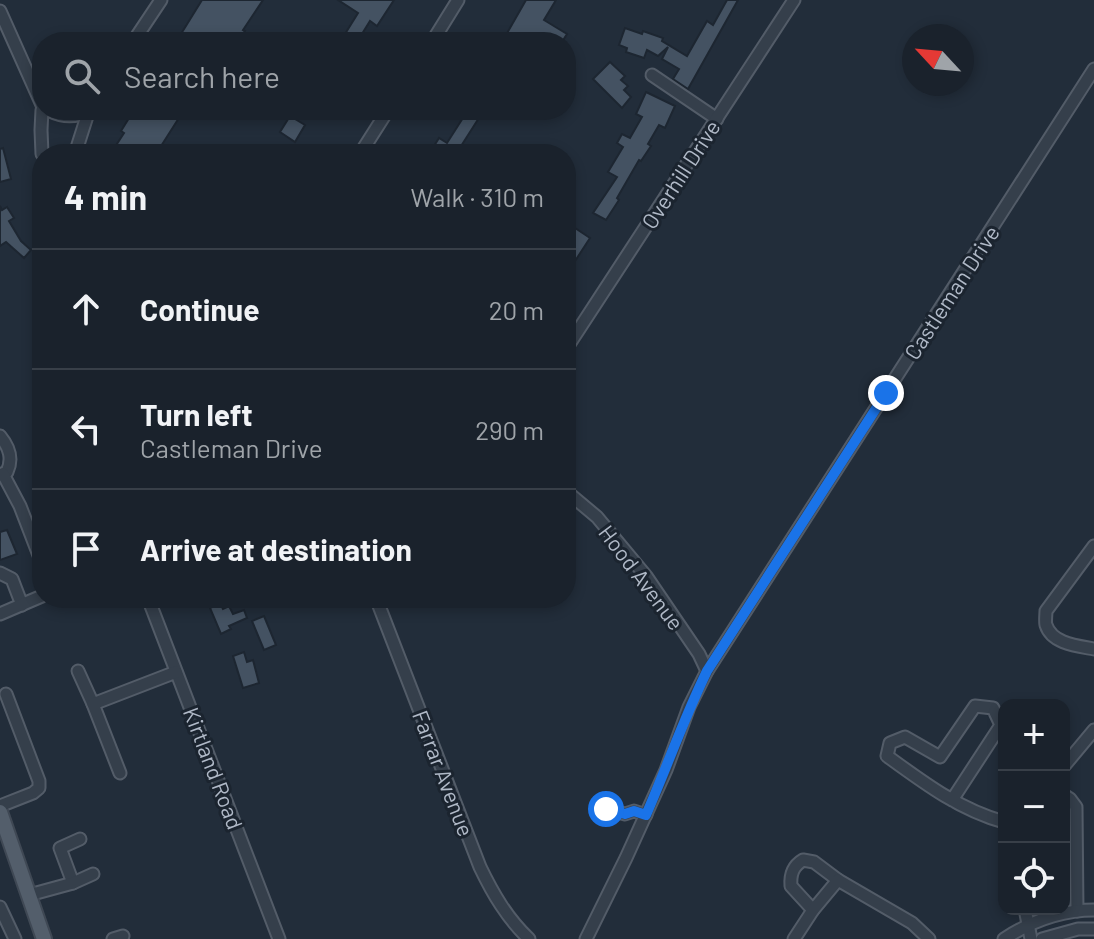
<!DOCTYPE html>
<meta charset="utf-8">
<style>
body{margin:0;font-family:Barlow,sans-serif;background:#232a34;color:#f1f3f6}
.controls{position:absolute;right:24px;bottom:24px;display:grid;overflow:hidden;border-radius:16px;box-shadow:0 4px 12px #0003}
.controls button{width:72px;height:72px;display:grid;place-items:center;padding:0;border:0;border-bottom:2px solid #383f48;background:#1a222c;color:#f1f3f6;font:40px sans-serif}
.compass{position:absolute;left:902px;top:24px;width:72px;height:72px;border-radius:50%;background:#1a222c;box-shadow:0 4px 12px #0003;rotate:296deg}
.stop{position:absolute;width:24px;height:24px;margin:-18px;border:6px solid #1a73e8;border-radius:50%;background:#fff}
.stop.end{background:#1a73e8;border-color:#fff;box-shadow:0 2px 8px #0008}
.list{margin:0;padding:0;list-style:none}
h2{display:flex;justify-content:space-between;align-items:center;height:104px;margin:0;padding:0 32px;font-size:34px}
h2 small{font-size:26px;font-weight:400;color:#9fa4a9}
.list li{display:grid;grid-template-columns:52px 1fr auto;gap:24px;align-items:center;box-sizing:border-box;height:120px;padding:0 32px;border-top:2px solid #383f48}
.list b{display:block;font-size:30px;white-space:nowrap}
.list p{margin:0;font-size:26px;white-space:nowrap;color:#9fa4a9}
.list em{font-size:26px;font-style:normal;color:#9fa4a9}
.icon{flex:none;width:44px;height:44px;fill:none;stroke:currentColor;stroke-width:2;stroke-linecap:round;stroke-linejoin:round}
.map{position:relative;flex:none;width:1094px;height:939px;overflow:hidden}
.search{position:absolute;background:#1a222c;box-shadow:0 4px 12px #0003;left:32px;top:32px;width:544px;height:88px;display:flex;align-items:center;gap:20px;box-sizing:border-box;padding:0 28px;border-radius:32px;color:#9fa4a9;font-size:30px}
.panel{position:absolute;background:#1a222c;box-shadow:0 4px 12px #0003;left:32px;top:144px;width:544px;height:464px;border-radius:32px}
.map>svg:first-child{display:block}
.building{fill:#445262;stroke:#1d2631;stroke-width:2}
.lines{fill:none;stroke-linecap:round;stroke-linejoin:round}
.minor-casing{stroke:#535c68;stroke-width:15}
.major-casing{stroke:#3f4854;stroke-width:18}
.minor{stroke:#353f4b;stroke-width:11}
.major{stroke:#535e6b;stroke-width:14}
.route{stroke:#1a73e8;stroke-width:10}
.labels{text-anchor:middle;dominant-baseline:central;stroke-width:6;stroke-linejoin:round;paint-order:stroke}
.street-label{font-size:22px;fill:#b0b9c7;stroke:#1b242f}
</style>
<div class="map">
<svg width="1094" height="939" viewBox="0 0 1094 939">
<rect width="100%" height="100%" fill="#222d3a"/>
<g class="building">
<path d="M202,0H263L243,30L245,31L238,42H176Z"/>
<path d="M338,0H394L377,26L370,21L357,42H340L358,13Z"/>
<path d="M526,0H556L544,20L567,34L562,42H502Z"/>
<path d="M727,0H738L688,89L673,79L679,69L662,59L668,47L658,56L647,50L644,58L626,52L627,48L619,45L625,28L642,34L643,31L663,38L662,41L687,56L707,21L713,25Z"/>
<path d="M610,62L625,76L621,80L628,86L624,90L631,97L622,108L593,79Z"/>
<path d="M646,92L675,106L665,128L659,125L648,144L651,146L641,161L639,160L617,198L619,200L606,220L593,213L617,177L608,172L623,147L617,143L622,134L630,138L642,117L636,114Z"/>
<path d="M134,110H184L156,154H120L113,150L124,133L121,131Z"/>
<path d="M468,110H484L456,154H429L439,138L447,143Z"/>
<path d="M290,116L305,125L295,142L280,132Z"/>
<path d="M3,148L11,179L0,182V149Z"/>
<path d="M0,206L2,210L7,207L14,218L9,221L21,241L31,250L24,258L6,242L0,246Z"/>
<path d="M572,226L590,238L566,275V235Z"/>
<path d="M7,530L17,554L0,560V532Z"/>
<path d="M220,603L223,609L229,606L233,614L244,610L247,618L229,626L231,629L221,634L210,608Z"/>
<path d="M264,616L276,645L264,650L252,621Z"/>
<path d="M244,652L247,662L253,660L259,683L243,688L233,656Z"/>
</g>
<g class="lines">
<defs>
<g id="minor">
<path d="M0,11L42,105"/>
<path d="M133,42L161,0"/>
<path d="M432,42L458,0"/>
<path d="M652,75L717,119"/>
<path d="M42,110L41,130L42,154"/>
<path d="M48,110C62,117 75,119 88,110"/>
<path d="M75,154L89,110"/>
<path d="M360,154L388,110"/>
<path d="M566,349L794,0"/>
<path d="M0,436C10,448 13,459 7,472L0,475"/>
<path d="M3,474L20,506L42,563"/>
<path d="M566,491L597,517L646,576L699,654L707,671"/>
<path d="M1094,546L1046,611C1046,613 1045,623 1046,625C1052,644 1078,646 1094,649"/>
<path d="M0,573L12,579L22,605"/>
<path d="M148,598L279,939"/>
<path d="M376,598L480,867C493,894 507,918 529,939"/>
<path d="M0,614L42,596"/>
<path d="M78,671L93,704"/>
<path d="M1064,766L1094,730"/>
<path d="M120,773L93,704L176,672"/>
<path d="M1064,795L1070,799L1076,807L1077,911"/>
<path d="M952,800L1001,725L993,708L975,706L940,757L905,737L890,743L887,756C924,783 960,810 1004,822"/>
<path d="M0,806L33,793L39,788V781L6,694"/>
<path d="M606,809L625,814L634,811L646,815"/>
<path d="M73,883L60,848L80,839"/>
<path d="M29,895L73,883L93,874"/>
<path d="M0,907L15,939"/>
<path d="M1025,909L1031,939"/>
<path d="M813,910L791,886C790,874 793,866 803,860L814,862L838,880"/>
<path d="M113,939L123,936"/>
<path d="M586,939L626,858L666,770L689,707L707,671L1094,69"/>
<path d="M794,939L813,910L838,880L912,923L929,939"/>
<path d="M1004,939C1030,922 1062,910 1094,910"/>
<path d="M1042,939L1078,929H1094"/>
</g>
<path id="major" d="M0,812L44,939"/>
</defs>
<use href="#minor" class="minor-casing"/>
<use href="#major" class="major-casing"/>
<use href="#minor" class="minor"/>
<use href="#major" class="major"/>
</g>
<g class="lines">
<path class="route" d="M606,809L625,814L634,811L646,815C667,767 684,718 707,671L886,393"/>
</g>
<g class="labels">
<g class="street-label">
<text transform="translate(680 174) rotate(-57)">Overhill Drive</text>
<text transform="translate(951 292) rotate(-57)">Castleman Drive</text>
<text transform="translate(642 577) rotate(53)">Hood Avenue</text>
<text transform="translate(214 768) rotate(69)">Kirtland Road</text>
<text transform="translate(444 773) rotate(69)">Farrar Avenue</text>
</g>
</g>
</svg>
<div class="controls">
<button>+</button>
<button>−</button>
<button><svg class="icon" aria-label="locate" viewBox="0 0 24 24"><circle cx="12" cy="12" r="6"/><path d="M12 2v4M12 18v4M2 12h4M18 12h4"/></svg></button>
</div>
<svg class="compass" viewBox="-18 -18 36 36"><path d="M0-13l5 13h-10z" fill="#e53935"/><path d="M0 13l5-13h-10z" fill="#9fa4a9"/></svg>
<div class="stop" style="left:606px;top:809px"></div>
<div class="stop end" style="left:886px;top:393px"></div>
<div class="search"><svg class="icon" aria-label="search" viewBox="0 0 24 24"><circle cx="10" cy="10" r="6"/><path d="M15 15l6 6"/></svg>Search here</div>
<section class="panel">
<h2>4 min<small>Walk · 310 m</small></h2>
<ul class="list">
<li><svg class="icon" aria-label="ahead" viewBox="0 0 24 24"><path d="M12 20V5M6 11l6-6 6 6"/></svg><div><b>Continue</b></div><em>20 m</em></li>
<li><svg class="icon" aria-label="left" viewBox="0 0 24 24"><path d="M17 20v-9H6M10 6l-5 5 5 5"/></svg><div><b>Turn left</b><p>Castleman Drive</p></div><em>290 m</em></li>
<li><svg class="icon" aria-label="arrive" viewBox="0 0 24 24"><path d="M6 21V4h12l-3 4 3 4H6"/></svg><div><b>Arrive at destination</b></div></li>
</ul>
</section>
</div>
